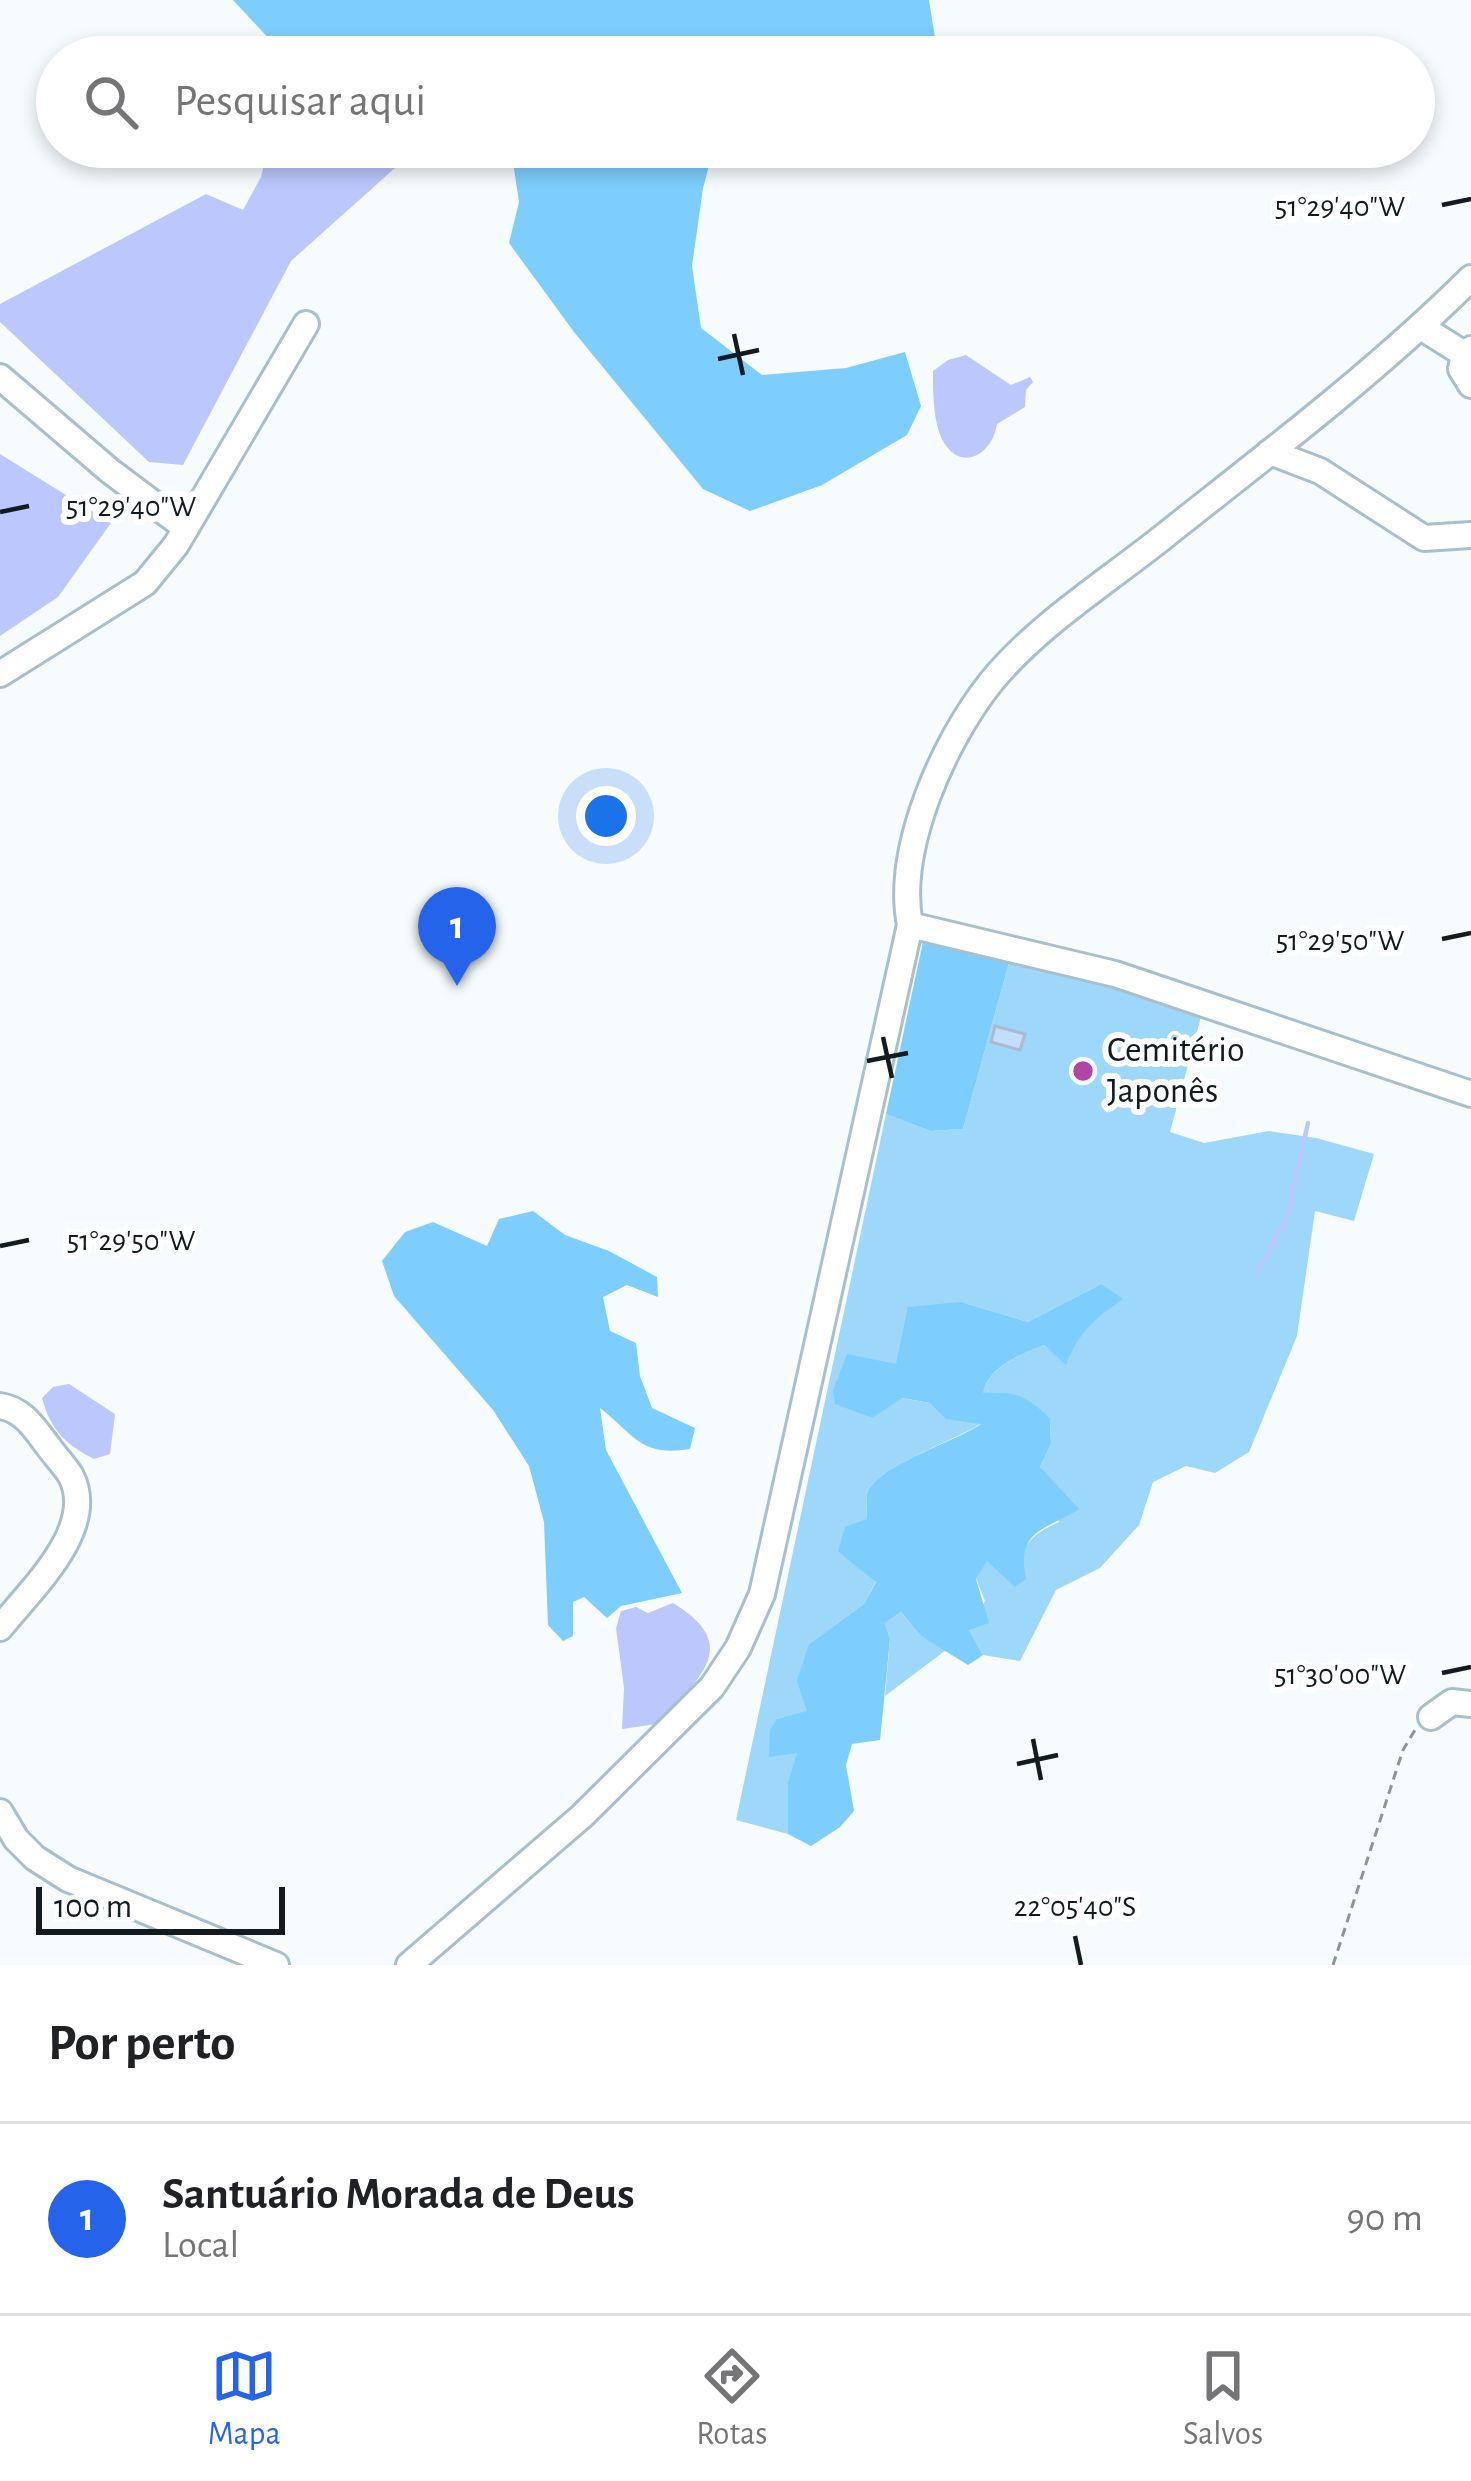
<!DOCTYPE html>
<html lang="pt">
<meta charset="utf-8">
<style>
body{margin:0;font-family:"Alegreya Sans",sans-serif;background:#f6f6f6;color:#202124}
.scale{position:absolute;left:36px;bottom:30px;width:249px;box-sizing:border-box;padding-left:12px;border:6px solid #121b20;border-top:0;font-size:33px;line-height:42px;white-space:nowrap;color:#121b20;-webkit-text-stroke:9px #fff;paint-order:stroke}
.you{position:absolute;left:606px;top:816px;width:42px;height:42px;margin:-30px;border:9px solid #fff;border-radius:50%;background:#1a73e8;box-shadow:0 0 0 18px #1a73e833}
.badge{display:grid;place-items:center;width:78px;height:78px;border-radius:50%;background:#2563eb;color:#fff;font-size:39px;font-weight:700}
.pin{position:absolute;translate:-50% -99px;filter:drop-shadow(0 3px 6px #0008)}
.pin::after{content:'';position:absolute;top:63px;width:42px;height:36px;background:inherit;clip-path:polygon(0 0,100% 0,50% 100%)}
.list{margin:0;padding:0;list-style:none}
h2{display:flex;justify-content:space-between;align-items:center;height:156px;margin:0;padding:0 48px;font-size:51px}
h2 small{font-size:39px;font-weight:400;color:#757577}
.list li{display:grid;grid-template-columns:78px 1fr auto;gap:36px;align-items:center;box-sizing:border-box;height:192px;padding:0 48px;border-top:3px solid #e0e0e0}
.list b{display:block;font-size:45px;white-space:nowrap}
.list p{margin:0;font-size:39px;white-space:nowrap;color:#757577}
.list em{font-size:39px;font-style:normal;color:#757577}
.icon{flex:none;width:66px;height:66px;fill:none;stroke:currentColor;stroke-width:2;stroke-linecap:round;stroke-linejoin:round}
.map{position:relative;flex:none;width:1471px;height:1965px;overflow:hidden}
.search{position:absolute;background:#fff;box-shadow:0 6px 18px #0003;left:36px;right:36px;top:36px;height:132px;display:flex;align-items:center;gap:30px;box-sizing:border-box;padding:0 42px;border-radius:66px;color:#757577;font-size:45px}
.sheet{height:348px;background:#fff}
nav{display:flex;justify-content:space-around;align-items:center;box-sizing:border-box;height:168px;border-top:3px solid #e0e0e0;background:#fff;font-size:33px;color:#757577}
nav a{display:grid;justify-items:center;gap:6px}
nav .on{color:#2563eb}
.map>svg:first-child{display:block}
.green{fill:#9dd7f9}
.forest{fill:#7dcefc}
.water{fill:#bbc7fd}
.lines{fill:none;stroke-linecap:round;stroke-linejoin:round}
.stream{stroke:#bbc7fd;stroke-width:4.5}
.building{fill:#c4ddfc;stroke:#abbacd;stroke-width:3}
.minor-casing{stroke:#a8bfcd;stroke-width:30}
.path{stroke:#8e9599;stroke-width:3;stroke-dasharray:9 6;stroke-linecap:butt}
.minor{stroke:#fff;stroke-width:24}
.ticks{fill:none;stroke:#121b20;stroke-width:4.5}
.poi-dot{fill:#b344a2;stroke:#fff;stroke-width:4.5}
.labels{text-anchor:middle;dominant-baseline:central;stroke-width:12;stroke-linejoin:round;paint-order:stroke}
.poi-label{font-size:36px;fill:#121b20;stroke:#fff;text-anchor:start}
.ticks-label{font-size:30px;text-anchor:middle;fill:#121b20;stroke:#fff;stroke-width:12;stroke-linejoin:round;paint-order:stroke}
</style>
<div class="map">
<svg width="1471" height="1965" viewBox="0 0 1471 1965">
<rect width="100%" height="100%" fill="#f6fbfe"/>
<g class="green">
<path d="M1010,959L1202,1013L1170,1132L1204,1143L1269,1131L1316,1138L1374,1154L1354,1221L1315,1211L1297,1336L1249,1452L1215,1473L1186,1466L1153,1482L1139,1525L1100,1568L1056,1590L1020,1661L983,1655L969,1630L985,1601L976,1578L987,1560L1016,1586C1022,1549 1023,1538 1059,1522L1040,1467L1051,1444L1050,1418C1026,1397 1014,1390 982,1395C988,1367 1021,1354 1044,1345L1066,1364L1075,1339L1095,1318L1101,1284L1028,1322L961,1302L896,1364L873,1418L901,1398L930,1403L982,1423C956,1440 879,1466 868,1491C865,1499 867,1510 867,1519L838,1552L876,1581L864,1604L809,1644L807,1712L777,1719L798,1752L788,1782V1834L736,1820L886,1114L930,1131L963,1129Z"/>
<path d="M901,1612L921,1636L946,1650L885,1696L890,1639L885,1623Z"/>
</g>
<g class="forest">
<path d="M233,0H929L935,38L923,57H286Z"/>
<path d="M534,147H714L703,188L692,266L701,328L762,375L846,368L905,352L921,406L907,435L822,485L750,511L703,489L574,332L509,243L519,202L513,162L540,159Z"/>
<path d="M923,942L1010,959L963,1129L930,1131L886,1114Z"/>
<path d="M533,1211L565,1235L609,1251L657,1277L658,1297L627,1285L603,1297L610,1331L636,1343L640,1376L652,1408L695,1428L690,1449C640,1457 635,1435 600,1408L606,1450L682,1593L621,1606L607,1618L584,1597L573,1602V1636L563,1641L548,1625L544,1522L529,1466L493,1410L394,1296L382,1261L405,1232L433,1222L487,1246L499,1219Z"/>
<path d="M1101,1284L1123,1299C1095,1318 1078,1333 1066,1365L1044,1345C1021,1354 988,1367 983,1393C1017,1392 1023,1394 1050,1418L1051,1444L1040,1467L1079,1509C1044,1531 1016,1530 1026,1579L1015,1587L987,1561L976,1579L989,1623L969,1630L983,1655L968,1665L921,1636L901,1612L885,1623L890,1639L880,1740L852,1744L846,1765L854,1811L840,1827L811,1846L788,1834V1782L797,1753L769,1757L770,1730L777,1719L807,1711L797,1681L809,1644L864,1604L876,1582L838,1552L845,1527L867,1519C867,1510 865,1499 868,1491C880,1465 954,1442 981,1424L946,1419L930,1403L902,1398L873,1418L835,1404L833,1391L847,1354L896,1364L908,1307L961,1302L1028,1322Z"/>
</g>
<g class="water">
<path d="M268,147H534L541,159L513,162L459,147L405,159L291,261L183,465L149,462L0,322V304L206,194L243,210L261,177Z"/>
<path d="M966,355L1011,385L1030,377L1033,382L1026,390L1025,407L997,424C992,456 960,472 943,441C933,422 933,392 933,371L948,360Z"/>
<path d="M0,454L111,523L58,597L0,636Z"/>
<path d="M69,1384L115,1414L110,1454L94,1459C66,1445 50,1429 42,1398L53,1387Z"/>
<path d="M673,1603C744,1646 698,1679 657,1724L622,1729L624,1688L616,1628L621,1611L636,1607L648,1613Z"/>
</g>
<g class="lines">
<path class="stream" d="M1259,1271L1287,1217L1308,1123"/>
</g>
<path class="building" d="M995,1026L1025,1034L1020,1050L991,1042Z"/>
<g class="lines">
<defs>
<g id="minor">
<path d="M1421,327L1464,354"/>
<path d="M1471,349L1464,354L1461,369L1471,385"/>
<path d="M0,377L110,471L186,528"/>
<path d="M1270,452L1320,471L1424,538L1471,535"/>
<path d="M0,674L145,583L176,545L306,324"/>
<path d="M910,925C895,849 944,741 991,682C1036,627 1102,585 1158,541C1265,456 1374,374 1471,278"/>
<path d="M0,1406C23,1409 35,1429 48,1446C55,1456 65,1466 71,1476C98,1529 30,1590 0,1628"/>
<path d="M1431,1717L1452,1702L1471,1704"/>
<path d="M0,1812L16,1839L35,1858L68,1879L276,1965"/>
<path d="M409,1965L582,1816L712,1687L738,1648L762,1594L910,925L1115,974L1471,1094"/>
</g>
</defs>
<use href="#minor" class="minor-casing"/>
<path class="path" d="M1333,1965L1403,1750L1415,1730"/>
<use href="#minor" class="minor"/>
</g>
<path class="ticks" d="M1442,205L1471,199M734,334L743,375M718,359L759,350M0,512L29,506M1442,939L1471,933M883,1037L892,1078M867,1061L908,1053M0,1246L29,1240M1442,1673L1471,1667M1033,1739L1041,1780M1017,1764L1058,1755M1075,1936L1081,1965"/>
<circle class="poi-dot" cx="1083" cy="1071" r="12"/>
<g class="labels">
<g class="poi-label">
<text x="1107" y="1050">Cemitério<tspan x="1107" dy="41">Japonês</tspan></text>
</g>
</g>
<g class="ticks-label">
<text x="1340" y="216">51°29'40"W</text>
<text x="131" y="516">51°29'40"W</text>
<text x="1340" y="950">51°29'50"W</text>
<text x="131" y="1250">51°29'50"W</text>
<text x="1340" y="1684">51°30'00"W</text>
<text x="1075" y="1916">22°05'40"S</text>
</g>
</svg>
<div class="scale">100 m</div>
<div class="you"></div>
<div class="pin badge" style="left:457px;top:986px">1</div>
<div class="search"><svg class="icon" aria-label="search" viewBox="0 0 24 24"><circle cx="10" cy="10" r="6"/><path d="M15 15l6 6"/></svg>Pesquisar aqui</div>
</div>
<section class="sheet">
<h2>Por perto<small></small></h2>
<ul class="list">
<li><span class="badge">1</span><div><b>Santuário Morada de Deus</b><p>Local</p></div><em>90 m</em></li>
</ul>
</section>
<nav>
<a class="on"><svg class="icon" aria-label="map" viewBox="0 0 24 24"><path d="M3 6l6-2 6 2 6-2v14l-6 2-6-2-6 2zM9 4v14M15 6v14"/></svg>Mapa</a>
<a><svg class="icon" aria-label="directions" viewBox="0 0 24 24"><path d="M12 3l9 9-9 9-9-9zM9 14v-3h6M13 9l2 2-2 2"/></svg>Rotas</a>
<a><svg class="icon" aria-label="saved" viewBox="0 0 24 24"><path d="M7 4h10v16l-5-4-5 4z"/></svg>Salvos</a>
</nav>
